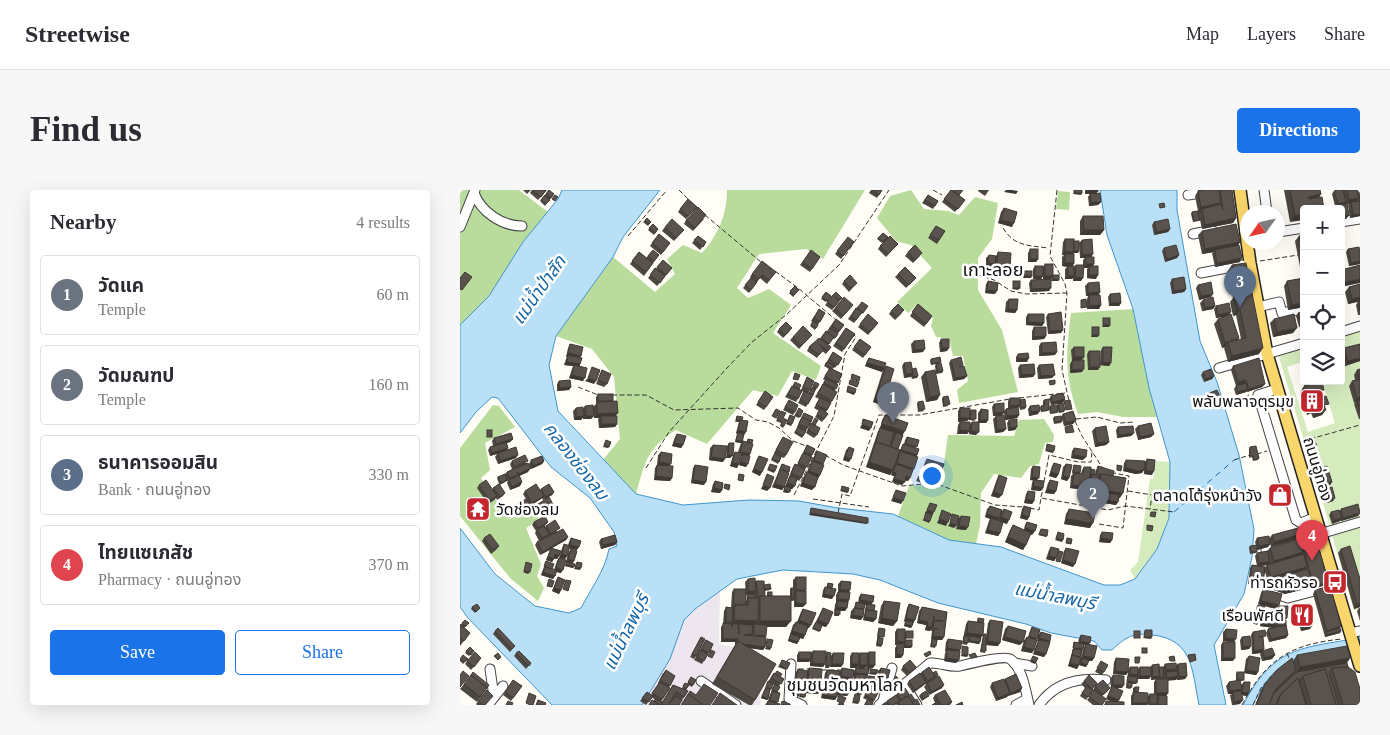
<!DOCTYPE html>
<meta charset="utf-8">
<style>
body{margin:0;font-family:"Times New Roman","Noto Sans Thai",serif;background:#f7f7f7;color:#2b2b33}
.controls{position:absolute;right:15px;top:15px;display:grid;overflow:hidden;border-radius:5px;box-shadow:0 5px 20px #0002}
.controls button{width:45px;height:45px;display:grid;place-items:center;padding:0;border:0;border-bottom:1px solid #e1e1e2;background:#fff;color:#2b2b33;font:25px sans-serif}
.compass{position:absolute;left:780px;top:15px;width:45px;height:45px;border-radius:50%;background:#fff;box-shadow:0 5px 20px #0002;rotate:236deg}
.you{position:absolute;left:471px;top:285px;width:18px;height:18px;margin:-12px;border:4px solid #fff;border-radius:50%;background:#1a73e8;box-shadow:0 0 0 8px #1a73e833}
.badge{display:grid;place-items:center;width:32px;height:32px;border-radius:50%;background:#1a73e8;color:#fff;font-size:16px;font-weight:700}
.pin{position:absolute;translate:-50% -41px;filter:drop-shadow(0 1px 2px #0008)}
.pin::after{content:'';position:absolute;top:26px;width:18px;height:15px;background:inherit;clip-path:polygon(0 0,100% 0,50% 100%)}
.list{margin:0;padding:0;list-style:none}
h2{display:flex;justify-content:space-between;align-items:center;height:65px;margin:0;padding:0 20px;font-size:21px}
h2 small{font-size:16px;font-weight:400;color:#7c7c81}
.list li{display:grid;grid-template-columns:32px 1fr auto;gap:15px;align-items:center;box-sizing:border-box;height:80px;margin:0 10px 10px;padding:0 10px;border:1px solid #e1e1e2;border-radius:5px}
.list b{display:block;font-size:19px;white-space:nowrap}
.list p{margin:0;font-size:16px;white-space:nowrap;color:#7c7c81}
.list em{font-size:16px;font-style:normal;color:#7c7c81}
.actions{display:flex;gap:10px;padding:15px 20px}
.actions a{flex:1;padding:11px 0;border:1px solid #1a73e8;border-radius:5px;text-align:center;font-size:18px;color:#1a73e8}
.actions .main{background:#1a73e8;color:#fff}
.icon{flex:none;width:28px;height:28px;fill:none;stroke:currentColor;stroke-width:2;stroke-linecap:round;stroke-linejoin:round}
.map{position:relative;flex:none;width:900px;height:515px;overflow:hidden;border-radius:5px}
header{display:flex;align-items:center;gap:30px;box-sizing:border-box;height:70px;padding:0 25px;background:#fff;border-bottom:1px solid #e1e1e2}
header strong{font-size:24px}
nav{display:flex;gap:28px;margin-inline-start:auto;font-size:18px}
.intro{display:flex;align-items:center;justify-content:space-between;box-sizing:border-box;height:120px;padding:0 30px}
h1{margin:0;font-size:35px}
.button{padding:12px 22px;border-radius:5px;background:#1a73e8;color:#fff;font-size:18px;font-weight:700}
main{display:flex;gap:30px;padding:0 30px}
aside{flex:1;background:#fff;border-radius:5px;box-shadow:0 5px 20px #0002}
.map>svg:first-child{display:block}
.industrial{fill:#eee6ef}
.green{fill:#d5ebbd}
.forest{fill:#b9dc9c}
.water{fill:#b9e0f7;stroke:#3f96cf}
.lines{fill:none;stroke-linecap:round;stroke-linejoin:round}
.ferry{stroke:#1768a6;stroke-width:1;stroke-dasharray:6 5;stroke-linecap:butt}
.minor-casing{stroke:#444;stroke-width:11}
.major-casing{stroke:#222;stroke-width:14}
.path{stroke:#333;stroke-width:1;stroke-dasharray:5 2.5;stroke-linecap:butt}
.minor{stroke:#fff;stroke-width:9}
.major{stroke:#f9d66b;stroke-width:11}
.wall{fill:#4d4742;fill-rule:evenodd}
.shaded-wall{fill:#3f3936}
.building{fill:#5a524d;stroke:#3f3936}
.labels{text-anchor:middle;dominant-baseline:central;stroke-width:5;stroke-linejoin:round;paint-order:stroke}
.poi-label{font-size:16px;fill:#111;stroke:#fff;text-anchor:end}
.street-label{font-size:16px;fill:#111;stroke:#fff}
.neighbourhood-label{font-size:18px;fill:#111;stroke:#fff}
.water-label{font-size:18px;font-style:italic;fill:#1768a6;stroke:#fff}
</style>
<header>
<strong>Streetwise</strong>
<nav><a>Map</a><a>Layers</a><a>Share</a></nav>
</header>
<div class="intro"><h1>Find us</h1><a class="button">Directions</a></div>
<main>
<aside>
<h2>Nearby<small>4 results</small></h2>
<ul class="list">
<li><span class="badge" style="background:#6b7280">1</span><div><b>วัดแค</b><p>Temple</p></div><em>60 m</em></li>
<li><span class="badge" style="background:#6b7280">2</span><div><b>วัดมณฑป</b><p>Temple</p></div><em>160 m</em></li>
<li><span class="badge" style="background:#5c6f8a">3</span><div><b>ธนาคารออมสิน</b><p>Bank · ถนนอู่ทอง</p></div><em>330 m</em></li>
<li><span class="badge" style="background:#e0444e">4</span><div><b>ไทยแซเภสัช</b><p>Pharmacy · ถนนอู่ทอง</p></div><em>370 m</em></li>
</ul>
<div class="actions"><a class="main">Save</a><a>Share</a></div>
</aside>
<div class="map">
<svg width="900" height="515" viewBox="0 0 900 515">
<rect width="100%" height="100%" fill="#fffdf5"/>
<path class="industrial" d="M260,401L259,454L274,457L313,479L300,503L301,515H182L210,469L224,430L235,419Z"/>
<g class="green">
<path d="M900,139V327L870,336L818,164L844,156V171L827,177L848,242L875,233L862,191H881V145Z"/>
<path d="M696,271L710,272L709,328L697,359L675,389L670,380L678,372L690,289H693Z"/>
<path d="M900,336V419L894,420L872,345Z"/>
</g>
<g class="forest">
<path d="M0,0H59L88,22L63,52L29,106L0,135Z"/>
<path d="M267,0H405L363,69L346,59L299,64L277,98L288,108L309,99L331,115L313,143L361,176L356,190L332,181L318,206L293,200L247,254L216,240C187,258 185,272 176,304L143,270L160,249L154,187L132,159L96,146L153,67L195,102L215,84L207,69L223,55L242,63C258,45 267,25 267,0Z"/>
<path d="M451,0L464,19L488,21L499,25L515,7L538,13L532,49L518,68V100L542,140L558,202L499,213L497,200L508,191L503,166H493L489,149L476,147L471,136L473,128L458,114L448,123L437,112L472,78L451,55L436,51L417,28L430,6Z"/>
<path d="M598,1L610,2L609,20L596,19Z"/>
<path d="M673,119L697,227H663L637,222L618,224C604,185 606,163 611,123Z"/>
<path d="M33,215L39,216L55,237L25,253L30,280L21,288L49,329L73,317L79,330L66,338L81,374L77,386L84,398L78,411L50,388L0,326V258Z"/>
<path d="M584,229L594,245L593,252L585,253L579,274L570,276L561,288L534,284L521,303L520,335L516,354L489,350L438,326L449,296L481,294L488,245L554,246L559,230Z"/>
</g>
<g class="water">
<path d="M102,0H200L163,47L153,67L96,146L89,175L98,221L176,304L223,315L289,310L339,311L378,318L433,324L489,350L541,357L644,395H660L675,389L697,359L709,328L710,272L689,198L673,119L647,45L640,0H717V20L740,151L757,192L779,265L794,339L792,367L784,404L754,455L766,515H739C732,482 734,450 693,445C675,442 665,447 652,460H642L634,451L591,443L566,434L478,413L420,390L393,384L323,380L277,389L235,419L224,430L210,469L182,515H92L8,428L0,417V338L35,384L75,416L109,423L121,418C131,399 145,380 149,359L157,356L154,342L130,308L91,277L38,208L32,207L16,222L0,243V135L29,106L63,52L98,9Z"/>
<path d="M900,448V456C846,469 821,456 793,515H783C814,456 841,458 900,448Z"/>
</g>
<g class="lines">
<path class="ferry" d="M714,322L774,270"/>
<defs>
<g id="minor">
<path d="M804,0L807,22"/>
<path d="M14,3C21,22 42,36 62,36"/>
<path d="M728,5L760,0"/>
<path d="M881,32L900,29"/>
<path d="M0,37L15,0"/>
<path d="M818,42L844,38"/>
<path d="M733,44L752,40"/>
<path d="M741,83L782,75"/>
<path d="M798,117L819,112L822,123L844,119"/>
<path d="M881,142L900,136"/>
<path d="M759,178L844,153"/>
<path d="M817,199L798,205L836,330L841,333L856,327"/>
<path d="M806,360L900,332"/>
<path d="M811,402L828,408L866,398"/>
<path d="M890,443L900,441"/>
<path d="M554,473L572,476"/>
<path d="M331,474L329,509L342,515"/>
<path d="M30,479L34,507"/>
<path d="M241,491L276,515"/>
<path d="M444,494L457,515"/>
<path d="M423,511L432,478"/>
<path d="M28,515L43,496"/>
<path d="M419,515L470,473C480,472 489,478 500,476C508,474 544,465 550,469C562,476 566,502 569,515"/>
<path d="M556,515L567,509"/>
<path d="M579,515C595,492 620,487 646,490"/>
</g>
<path id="major" d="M780,0L790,73L807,164L900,476"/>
</defs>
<use href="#minor" class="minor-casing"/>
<use href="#major" class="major-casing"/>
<g class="path">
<path d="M219,0L238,19"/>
<path d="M473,0L482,5"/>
<path d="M597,0L590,66L605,94L607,103L602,180L609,211"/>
<path d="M245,25L301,72"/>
<path d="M543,38C555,57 568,55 588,58"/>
<path d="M168,46L207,0"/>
<path d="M800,71L838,65"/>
<path d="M315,81L338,98L376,130"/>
<path d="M502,83H513L534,90L551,101L566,104L607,103"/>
<path d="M118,197L138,205"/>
<path d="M152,205H186L214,220L278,218L296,230L308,232L319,238L333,251L346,256"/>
<path d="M559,208L605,203"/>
<path d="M766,212L789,205"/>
<path d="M616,229L637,227L660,233L675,232"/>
<path d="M615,231L622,246L642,277"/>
<path d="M843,251L900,235"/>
<path d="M797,264L807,261"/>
<path d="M365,265L383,275L442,296L474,293L535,315L563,317"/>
<path d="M774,270L790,265"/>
<path d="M186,278L209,242L266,179L292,152L326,125L379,75L429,0"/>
<path d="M584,292L589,265L618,272H631L632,262"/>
<path d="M668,301L692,305L690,319"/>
<path d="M334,305L374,226L385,164L396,147L394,145"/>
<path d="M581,307L583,299"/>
<path d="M353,309L409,317"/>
<path d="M570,318L579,320L581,308L648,320L665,316L714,322"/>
<path d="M378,323L382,304L390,306L419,225H459L550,209"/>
<path d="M639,334L663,338L669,286L654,283"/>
<path d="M827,463L830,471"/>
<path d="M339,479H350"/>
<path d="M362,480H383"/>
<path d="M782,515C806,469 831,454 882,449"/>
<path d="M793,515L801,498L816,481"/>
</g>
<use href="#minor" class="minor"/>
<use href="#major" class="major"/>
</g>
<g class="wall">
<path d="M63,0H71L67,4Z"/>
<path d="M72,0H87L78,10L70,3Z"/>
<path d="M89,0L94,4L85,16L80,11Z"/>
<path d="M411,0H422L417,8L409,3Z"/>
<path d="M491,0L493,1L503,0L499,5L505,10L495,22L482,12Z"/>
<path d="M518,0H529L525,6L518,1Z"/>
<path d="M625,0H638L636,3L641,12L638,15L629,16L628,7L630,4H625Z"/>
<path d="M738,0H772L776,28L773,33L742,39L740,30L738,31L733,32L731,24L732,22L738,21L735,6L738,1Z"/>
<path d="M824,0H860L861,4L859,7L830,32Z"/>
<path d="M883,0H900V26L890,28L888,15L889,14H887L889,25L886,29L881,19H872L874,16H875L872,4L874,1Z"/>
<path d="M468,5L478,11L473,19L462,13Z"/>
<path d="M237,17L226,29L218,22L220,19Z"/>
<path d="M544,18L552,37L538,33L541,22Z"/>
<path d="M623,26L644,40L640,45H620V31Z"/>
<path d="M187,28L191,32L188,36L183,32Z"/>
<path d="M244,29L233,41L224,34L226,30Z"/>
<path d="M694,32L710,39L708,42L694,45L692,35Z"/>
<path d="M193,34L198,39L194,45L188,40Z"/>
<path d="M476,36L485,41L477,54L468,48Z"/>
<path d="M205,37L224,40L214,51L202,41Z"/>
<path d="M742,41L780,52L778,55L780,72L755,77L752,63L754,62L742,64L738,45Z"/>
<path d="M423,43L428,47L422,53L417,49Z"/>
<path d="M199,44L210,53L201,65L190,56Z"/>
<path d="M844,45V81L841,82L835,51L839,46Z"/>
<path d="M238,46L246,52L240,60L232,53Z"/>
<path d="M388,47L394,52L381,69L375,64Z"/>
<path d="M605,49L614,51L618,63H614L613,64L614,73L613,76L614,77L616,75H623V70L625,68H620L619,53L622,50L631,67L634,74L633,76L636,89L627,88V79L628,78H623L621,91H613V88L612,89H605V79L607,77L602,76V67L604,65H602L603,52Z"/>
<path d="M438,54L426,67L418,59L420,56Z"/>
<path d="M704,58L719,65L717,68L705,72L702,61Z"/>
<path d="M570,59L578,69L576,72H568V63Z"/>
<path d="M888,59L900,74L889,76L886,62Z"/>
<path d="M193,60L199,65L184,86L170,74L179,62L186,68Z"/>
<path d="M351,60L360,67L350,82L340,75Z"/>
<path d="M448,62L460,66L453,73L445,66Z"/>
<path d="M538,62L550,77L547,80L535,79V74L533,77L526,76V68L529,65L536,66Z"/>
<path d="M203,70L212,78L197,96L188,88Z"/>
<path d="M585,74L593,85L599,90L598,91H591L592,88L591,89L589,101L570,102L569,93L571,90L583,89V86L581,89H573V79L575,76L583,77Z"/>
<path d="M772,75L799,164L768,172L764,158L765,157L762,158L754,134L758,129L767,126L756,128L754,119L756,116L769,125L778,150L781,149L776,125L773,126L770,112L773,108L767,82Z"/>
<path d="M316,82L307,94L300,88L289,103L283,98L291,88L290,87L292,84Z"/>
<path d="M438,84L456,88L446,98L435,87Z"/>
<path d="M844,88V117L828,120L824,96L827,91Z"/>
<path d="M712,89L726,99L724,102L712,104L710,93Z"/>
<path d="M384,91L397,93L389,102L382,94Z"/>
<path d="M528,91L535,104L525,103L526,94Z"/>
<path d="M628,93L640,102L638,105L641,115L639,119H627V109L628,106H626L625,96Z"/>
<path d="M900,94V125H898L896,115L898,112L888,114L885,102L889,97Z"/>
<path d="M738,95L751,107L739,110L736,98Z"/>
<path d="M335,96L339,100L333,107L329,103Z"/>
<path d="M366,102L371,106L366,112L361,109Z"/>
<path d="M650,104L661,113L659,116H649L648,107Z"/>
<path d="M373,105L382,108L372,120L365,115Z"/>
<path d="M549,109L557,120L555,123L545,122L546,112Z"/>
<path d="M743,110L755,116L753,119L742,121L740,113Z"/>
<path d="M458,114L472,126L464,137L450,126Z"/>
<path d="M408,116L402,124H401L394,133L388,129L396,118Z"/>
<path d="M375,118H390L381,129L372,121Z"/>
<path d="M359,119L365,123L355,140L350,136L353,132L351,131Z"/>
<path d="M431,121L442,123L435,130L429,124Z"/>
<path d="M844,122V136L839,137L836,126L838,123Z"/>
<path d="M408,124L418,133L408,145L398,137Z"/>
<path d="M568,124L584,133L582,136L566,135V127Z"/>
<path d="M588,124L601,143L588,144L586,127Z"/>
<path d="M376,129L384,135L374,149L372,148L368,155L371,157L366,164L362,161L357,168L347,161L349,157L360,149L366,141L367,142L370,139L369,138Z"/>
<path d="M814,129L833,143L813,147L810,133Z"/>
<path d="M574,137L586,146L584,149L572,150V141Z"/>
<path d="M386,138L395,144L382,162L373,156Z"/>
<path d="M319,139L330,141L323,148L317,142Z"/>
<path d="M352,145L339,159L330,150L333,147Z"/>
<path d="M400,149L411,157L403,168L392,160Z"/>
<path d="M481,149L487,161L480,162L479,153Z"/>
<path d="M454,151L463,162L452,163L451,154Z"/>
<path d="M581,153L595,165L579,166V156Z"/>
<path d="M110,154L120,168V176L123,191L109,188L113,176L104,175L106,169L107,167H106L108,158Z"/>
<path d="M614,157L622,170L612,171L611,160Z"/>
<path d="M643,157L651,173L649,176L640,175L641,160Z"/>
<path d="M884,158L900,171L885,176L881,163Z"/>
<path d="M629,161L638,180H628L627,164Z"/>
<path d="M373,162L382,168L375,178L374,177L372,179L382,184L377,194L378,195L375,200L372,211L366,222L368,224L362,232L355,227L359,221L354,218L359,209L355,207L365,190L363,189L369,179L364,176Z"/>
<path d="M558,164L567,172H556V167Z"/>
<path d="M409,168L424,178L426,176L424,212L422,215L413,212L423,180L422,182L405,176L407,171Z"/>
<path d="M471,169L480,173L483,181L482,183L476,184L475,176L476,174L471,175L470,171Z"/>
<path d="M491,170L507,186L504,189L493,191L489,173Z"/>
<path d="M612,171L622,182L610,183V174Z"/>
<path d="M444,173L452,179L458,186L457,188L452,189L451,186L444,188L442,176Z"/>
<path d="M560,175L575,184L573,187L559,188L558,178Z"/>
<path d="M579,175L592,188L578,189L577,178Z"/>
<path d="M773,176L805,194L802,197L787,202V201L786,202L776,205L774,199L776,196L784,193L776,196L771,180Z"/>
<path d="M900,179V229H899L894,214L896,212L894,213L889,196L892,191L895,190L894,185L897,180Z"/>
<path d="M142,180L147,194L144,197L136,194Z"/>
<path d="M465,182L477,210L466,212L461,187Z"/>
<path d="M743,182L754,186L752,189L744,192L741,185Z"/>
<path d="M347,187L350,200L348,203H349L354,194L357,198L346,217L338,213L344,202L342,201L336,212L325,207L332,196L341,200Z"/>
<path d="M99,191L111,197L109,200L97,201V194Z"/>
<path d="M846,192L861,205L865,219L862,225L853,228L851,223L847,225L844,216L848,212L847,209L842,211L840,203Z"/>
<path d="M305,201L313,207L304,220L296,215Z"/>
<path d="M138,204L153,211L157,234L155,237L139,238L138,229L139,228H134V223L131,229H123V227L121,230H114L113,221L116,218L123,219L125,216L133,217L136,214V207Z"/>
<path d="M747,204L759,214L749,218L745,207Z"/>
<path d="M591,206L605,209L603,213L591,215L589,209Z"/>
<path d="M483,207L488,216L483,217L482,209Z"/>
<path d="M550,208L560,210L566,217L565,219L560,220L559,216L558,218L559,225L557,228L545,230L544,223L542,225L546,239L543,242L535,243L533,229L536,226H533L532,217L534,214L544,221L546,219L548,218V211Z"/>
<path d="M329,210L335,222L333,225L323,220Z"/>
<path d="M584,210L588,221L581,222L580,218L581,216H583V211Z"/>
<path d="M458,212L464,221L458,222L457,214Z"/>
<path d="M598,214L605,220L604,222L599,223L598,220V222L597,223L590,224L589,218L590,216H597Z"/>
<path d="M570,216L578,224L569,226L568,219Z"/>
<path d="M339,218L343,221L339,228L334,226Z"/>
<path d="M500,218L510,221L511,220L515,231L509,230V229L507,231L498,232V221Z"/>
<path d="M521,219L528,230L526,233H519L516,245L509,244V241L507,244H497L498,235L500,232L510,234L512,232H518V223Z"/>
<path d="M321,221L323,228L324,236L323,238L320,236L321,233L316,231Z"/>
<path d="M603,224L616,230L613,234L604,236L602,229V231L601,233L594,234L593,229L594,227H601Z"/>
<path d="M425,225L443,245L438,259L440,260L443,254H444L445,250L447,247L456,258L457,265L450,288L448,291L445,290L442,295L432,292L434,286L431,285L432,282L430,285L406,277L418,241L420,239L422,230Z"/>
<path d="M277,226L282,230L284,244L283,251L287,252L288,249L289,265L286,277L279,275L282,266H281L277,278L270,276L273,265L275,262H278L281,253L275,252L277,244L276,243L279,232H275Z"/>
<path d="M342,227L351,232L350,234L342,248L334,243L338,238L337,237L340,230Z"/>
<path d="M549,230L557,237L555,240L548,241L547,233Z"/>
<path d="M351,233L355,235L357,245L354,248L346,243Z"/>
<path d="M678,236L694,244L691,247L678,250L675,239Z"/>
<path d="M658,237L674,243L671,246L657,248L656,240Z"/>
<path d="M635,238L649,252L646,255L635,257L632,241Z"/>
<path d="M217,244L223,255L221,258L212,256L215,247Z"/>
<path d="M323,247L326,265L324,268L321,267L318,274L311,270L315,263H314Z"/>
<path d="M34,248L53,249L50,252L47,253L48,258L47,260L56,268L38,274L35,267L37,264L30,266L28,260L30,257L33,256L32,251Z"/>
<path d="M850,250L857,256L851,259L849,252Z"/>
<path d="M269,253L273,265L270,268H266L267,256Z"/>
<path d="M253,255L263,272L249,270L250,258Z"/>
<path d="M347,255L355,259L341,288L339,291L337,290L332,299H330L328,303L323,302L333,277L335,274L337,275Z"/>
<path d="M389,257V272L383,270L386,260Z"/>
<path d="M790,257L799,268L798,270L793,271L792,267L789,268V259Z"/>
<path d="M614,258L623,270L611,268L612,261Z"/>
<path d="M357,261L363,275L360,285L352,300L340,296L344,286L347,282L350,274Z"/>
<path d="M201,262L209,276L212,288L210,291L194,290L195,278L197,275L198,265Z"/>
<path d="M299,266L300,286L292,282L297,269Z"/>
<path d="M687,269L692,285L684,284V280L682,283L676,284L663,281L664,273L666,270L685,272Z"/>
<path d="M71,270L84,271L82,274L71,279L69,274Z"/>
<path d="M52,271L67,273L68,282L59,286L62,292L60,296L50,300L47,293L48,291H47L40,295L45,303L43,306L37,310L36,308L34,310L28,314L17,298L19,295L32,300L33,298L39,294L37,288L38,287L45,284L47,282L52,279L50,274Z"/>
<path d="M594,273L598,285L596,288L589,286L592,276Z"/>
<path d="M322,274L324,297L322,300L312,297Z"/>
<path d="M606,274L609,288L607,291L601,289L603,277Z"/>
<path d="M235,275L244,295L231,293L233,278Z"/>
<path d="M614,275L620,283L619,284H621L622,280L624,277L635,285L636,280L638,276L653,286L660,308H659L658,312L656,315L644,313L642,317L632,315L633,309L630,312L619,311L620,305L622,302H619L620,297L618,299L610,298L611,286L613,284L612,283L613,277ZM629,293L627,303L634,304L633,305L626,303L627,301V295Z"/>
<path d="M573,276L577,290L581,301L571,300L572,293L573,290H570L571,279Z"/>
<path d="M860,279L872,292L870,295L862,297L857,282Z"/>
<path d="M539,285V308L531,306L537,289Z"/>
<path d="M590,290L596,301L594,304L585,303L588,293Z"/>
<path d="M255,291L262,300L260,303L251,302L253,294Z"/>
<path d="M81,299L94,302L92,305L83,310L82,308L70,316L69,314L49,328L46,322L47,320L66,309L63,304L65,301L80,300Z"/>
<path d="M866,299L873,311L867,313L864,302Z"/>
<path d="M568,301L574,311L572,314L564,313L566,304Z"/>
<path d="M78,314L94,316L92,319L81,325L76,317Z"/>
<path d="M530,316L541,322L544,319L547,334L543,332L540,343L538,346L525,343L529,331L530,329L525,327L527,319Z"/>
<path d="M564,316L569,327L567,330L560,328L562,319Z"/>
<path d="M609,319L630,338L604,334L606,324Z"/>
<path d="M881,319L900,323L898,326L881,331V330L880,331L872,334L869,325L871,322L880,321Z"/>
<path d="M501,326L506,340L496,339L498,329Z"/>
<path d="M74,332H88L85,336V337L86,336L108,347L106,350L92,358L99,366L97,369L94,368L92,372L86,370L90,360L80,365L75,355L77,352L79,351L75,343L76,341L72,335Z"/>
<path d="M567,332L572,345L571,344L563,360L545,352L550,340L553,335L564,340L565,335Z"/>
<path d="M642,342L652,350L650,353L639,352L640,345Z"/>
<path d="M812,345H852L811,357L810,354L808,357L797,360V362L796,363L790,364L789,358L790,356H796L795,352L797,348L809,349Z"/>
<path d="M24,348L39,356L36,360L31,364L22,351Z"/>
<path d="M111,348L117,360L109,358L107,366L105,369L99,368L102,358L104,354L108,355L109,352Z"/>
<path d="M141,349L157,352L155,355L141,359L139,352Z"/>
<path d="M841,351L868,392L866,395L852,399L850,394L848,397L825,404L809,398L808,394L810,391L808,392L805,382L803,392L801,396L788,394L790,378L792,375L797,376L795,366L797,363L807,361L810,358L840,353ZM807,375L805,377L799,376Z"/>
<path d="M591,357L596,368L594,371L586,369L589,360Z"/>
<path d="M606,358L613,377L601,373L604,361Z"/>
<path d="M111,359L114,371L112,373L113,378L105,376L108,363Z"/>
<path d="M881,359L900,417L894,419L878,363Z"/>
<path d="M99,368L101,383L96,382L93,389L81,385L86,371L92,379L94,380L97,371Z"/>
<path d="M98,387L101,400L99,404L92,401L96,391Z"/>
<path d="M336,387L346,400L345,401L343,417H334V410L333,411H331L326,437H306V446L305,447V457L303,460L290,458L295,510L292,515H289L252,494L275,455V452H261V437L263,434L264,421L266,417L271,418L272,402L274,399L286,411L287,409V406L288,404L286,405L285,392L288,389L295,393L296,391L304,395L311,399L310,400L305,401V406H307V403L308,402L312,406H330V399L331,398H333V390Z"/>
<path d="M381,391L389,402V410L385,421H380L379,426H374L375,414L376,413V405L378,402V394Z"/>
<path d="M368,393L372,398V409L362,407L363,400L365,397H367Z"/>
<path d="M803,399L819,415L816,419L798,414L801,403Z"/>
<path d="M855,400L881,436L880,438L881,441L880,443L865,447L853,404Z"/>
<path d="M401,404L412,415L414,421L416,429L413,432L403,430L406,415H405L401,430L390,428L391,421L394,418L396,412L398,413L399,407Z"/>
<path d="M424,411L437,431L433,436L418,433L421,416Z"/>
<path d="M449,414L453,434L451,438L444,436L445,432L444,431L447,418Z"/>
<path d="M798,415L803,424L817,425V419L819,416L826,430V436L828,445L826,448L809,452L806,443L808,439L814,438L800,436L801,427L802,425L795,424L797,416Z"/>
<path d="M12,417L20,418L15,423L11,419Z"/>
<path d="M462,417L487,422L484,447L482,450H477L475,458L470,457L472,449H471L472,441H471V438L470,441L465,440L466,435L457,433L459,421Z"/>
<path d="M837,417L850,439L841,441L835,420Z"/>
<path d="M363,418L366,437L362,436L359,442L352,439Z"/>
<path d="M899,418H900V431L897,421Z"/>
<path d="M343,419L349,438H348L345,445L343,449L340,448L337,454L328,451L333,435L336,432H337L341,422Z"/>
<path d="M518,428L523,433V445L521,448L519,454L508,452L510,447L509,446L507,455L502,454L506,434L508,431L517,432Z"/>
<path d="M530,430L538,456L526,455L525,463L520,462L523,445L524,444L526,447L528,433Z"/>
<path d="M2,433H9L4,438L10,443L0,456V434L1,435Z"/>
<path d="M548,436L560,455L542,450L545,439Z"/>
<path d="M572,437L576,450L572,463L561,461L564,450L567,447H568L570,441Z"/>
<path d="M419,438L422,455L421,457L416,456L417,449L418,448H417L418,440Z"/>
<path d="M437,439L445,442L446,441H453L445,450L452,456L451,458H444V452L443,454V465L441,468H435V458L437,455H435V442Z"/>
<path d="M766,439L774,452L773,471H761V455L763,452H770L763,451V442Z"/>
<path d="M35,441L55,456L50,462L33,444Z"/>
<path d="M581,442L590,451L586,464L584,467L573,464L578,451H577L578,445Z"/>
<path d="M793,442L804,449H803V461L815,465L812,469L802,471L800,464L801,463L792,464L791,445Z"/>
<path d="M621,445L629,454L634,468L632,471H629L626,477L619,475L624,457L625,455H624L619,475L617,479L608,476L613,459V454L614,452L618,453L619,448Z"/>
<path d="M241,447L236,466L234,469L230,467Z"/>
<path d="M782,447L791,456L789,459L781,460L780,450Z"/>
<path d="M488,449L499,461L496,473L484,471L485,463L486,462L485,461L486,452Z"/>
<path d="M246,450L253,454L242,474L234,470Z"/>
<path d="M10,457L14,461L9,466L5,463Z"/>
<path d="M353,461L365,474L363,477L350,476V470L349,472H337V465L339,462L351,463Z"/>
<path d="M367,462L371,466L373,463L383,474L381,477H370L371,467L369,478H365L366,464Z"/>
<path d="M409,462L413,478L407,479L406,477L405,478L407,485V489L409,486L417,487L418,481L421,478L426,491H423L419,501L418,500L419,501L412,515H404L407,510L403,508L408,499H406L407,492L404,495L401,505L394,503L396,494H393L394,486H393L392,490L387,506L377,505L375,510L361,508L363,496L365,483L367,480L380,481L382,478L394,481L396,478H398V476L397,478H390V466L392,463L399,464L400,463H408Z"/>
<path d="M56,463L71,473L66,479L54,466Z"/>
<path d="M837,465L890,468L887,473L900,515H795L801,500L805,494L833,471Z"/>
<path d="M789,466L798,482L796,485L784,483L786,469Z"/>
<path d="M656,468L668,480L670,477L678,479L680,477H691L692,475L699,477H703L705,474L717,475L718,474L727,486L725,489L717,490V488L716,490H708V503L706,506L707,515H688V514L687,515H671V506L673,503V498L675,497L678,502L688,506L690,504H694V492L696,489L691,490V486L689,489H678L676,494H672V497L670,499L666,498L668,482L666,485L653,484L654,472Z"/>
<path d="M0,469H8L3,474L0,471Z"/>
<path d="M322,470L330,473L326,480L318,477Z"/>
<path d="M7,471H19L11,480L5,474Z"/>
<path d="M641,471L644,482L642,485L635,482Z"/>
<path d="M443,476L454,480L447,486L441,480Z"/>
<path d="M349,478L361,493L360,494V501L358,504L346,503L344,508L339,507L340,502L342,501H340L338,507L331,505L333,499H332L336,482L338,479L347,481Z"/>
<path d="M462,482L473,483L478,485L473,490L482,498L469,505L464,497L466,494H465L453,503L447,494L449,491Z"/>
<path d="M777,482L783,491H780L781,497V495L784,492L789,503L787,506L782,505L780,514L772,515L770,505L772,504H768L766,496L769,492L776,491V484Z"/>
<path d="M203,483L215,486L209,497L210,498L201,512L194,511L195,510L192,507L186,515L180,511L187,502L191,505L198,494V493Z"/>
<path d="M314,483L324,489L319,496L317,502V513L319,515H305L308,511L310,504L312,502L311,501L314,495L313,494L310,501L308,509L307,510L301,508L307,493Z"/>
<path d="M653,485L662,498H656L658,511L664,515H644L646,511H651L646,509L642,515H633L627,510L634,501L633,500L635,496L648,501L642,506L646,509L651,498L650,489Z"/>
<path d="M436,486L440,490L434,498L430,494Z"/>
<path d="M231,487L236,490L232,497L227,494Z"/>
<path d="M545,489L562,498L560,502L548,506V505L547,507L536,511L530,497L532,493L544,490Z"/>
<path d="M53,490L62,496L51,511L43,505Z"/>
<path d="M624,491L633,500L626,510L620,506L625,498L621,494Z"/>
<path d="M225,493L229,495L226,500L228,501L219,515H200L213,495L223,499L222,498Z"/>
<path d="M4,494L29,495L17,512L0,499Z"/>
<path d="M27,500L26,515H17L16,514Z"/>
<path d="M437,504L447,507L455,510L460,515H436L437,514L435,515H422Z"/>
<path d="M461,504L469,506L462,511L459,506Z"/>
<path d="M475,505L492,512L490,515H472L475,513L473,508Z"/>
</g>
<g class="shaded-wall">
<path d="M546,0H552L558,1L556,4L544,2Z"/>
<path d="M627,1H638L636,4H625Z"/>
<path d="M614,3H622L621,5L613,4Z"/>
<path d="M861,4L857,11L844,13L849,7Z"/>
<path d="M899,8L896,13L891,12L889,14L886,15L889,10Z"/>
<path d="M631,12H641L638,15L629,16Z"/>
<path d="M886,12L884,15L876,17L878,14Z"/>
<path d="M761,13L758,18L742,19L740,21L738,22L741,17Z"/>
<path d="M844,24V30L830,32L835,26Z"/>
<path d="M900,24V26L890,28L893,25Z"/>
<path d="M889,25L886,29H881V27Z"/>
<path d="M776,28L773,33L742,39L745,35Z"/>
<path d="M541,30L554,33L552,37L538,33Z"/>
<path d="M710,39L708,42L694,45L697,42Z"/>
<path d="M624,40H644L640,45H620Z"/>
<path d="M780,52L777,57L755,60L754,62L742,64L745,59Z"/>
<path d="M619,61L618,63H614L612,65H602L605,62Z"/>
<path d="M633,64L631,68H620L622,65Z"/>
<path d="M719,65L717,68L705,72L707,69Z"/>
<path d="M782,68L780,72L755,77L757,73Z"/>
<path d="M570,69H578L576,72H568Z"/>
<path d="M900,71V74L889,76L891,73Z"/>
<path d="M528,73L535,74L533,77L526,76Z"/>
<path d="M605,73H614L612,77L602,76Z"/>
<path d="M626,74H634L632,77L630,76L628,78H623Z"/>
<path d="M537,75L550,77L547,80L535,79Z"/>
<path d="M629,85H638L636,89L627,88Z"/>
<path d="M564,86H572L571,88H563Z"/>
<path d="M575,86H583L581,89H573Z"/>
<path d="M585,86H593L591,89H583Z"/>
<path d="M608,86H614L612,89H605Z"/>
<path d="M615,87L623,88L621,91H613Z"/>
<path d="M593,89L599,90L598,91H591Z"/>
<path d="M900,89V93L881,97V93Z"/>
<path d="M553,98H560L558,100L552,99Z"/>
<path d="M591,98L589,101L570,102L572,99Z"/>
<path d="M726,99L724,102L712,104L714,101Z"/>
<path d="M527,100L537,101L535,104L525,103Z"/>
<path d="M640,102L638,106H626L628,103Z"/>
<path d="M753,104L751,107L739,110L741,106Z"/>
<path d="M900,107V111L888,114L892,109Z"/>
<path d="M651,113H661L659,116H649Z"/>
<path d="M844,113V117L828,120L832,115Z"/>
<path d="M641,115L639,119H627L630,116Z"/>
<path d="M755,116L753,119L742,121L745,118Z"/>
<path d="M548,119L557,120L555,123L545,122Z"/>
<path d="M777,119H780L776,125L773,126Z"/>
<path d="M771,122L768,126L756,128L758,125Z"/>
<path d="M568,132L584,133L582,136L566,135Z"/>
<path d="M841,134H844V136L839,137Z"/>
<path d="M643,135H650L649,137H642Z"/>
<path d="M837,138L833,143L813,147L817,142Z"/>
<path d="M603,140L601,143L588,144L590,141Z"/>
<path d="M632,145H639L638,147H631Z"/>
<path d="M586,146L584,149L572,150L574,147Z"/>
<path d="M779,148L775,153L768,152L765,157L762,158L765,153Z"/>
<path d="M482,158H489L487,161L480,162Z"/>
<path d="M803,158L799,164L768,172L772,166Z"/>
<path d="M465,159L463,162L452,163L455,160Z"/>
<path d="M597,162L595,165L579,166L582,163Z"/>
<path d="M108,163L121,166L119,169L108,165L107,167H106Z"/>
<path d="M614,167H624L622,170L612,171Z"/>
<path d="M569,168L567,172H556L558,169Z"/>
<path d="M900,168V171L885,176L888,171Z"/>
<path d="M107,172L120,174L118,178L114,175L113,176L104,175Z"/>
<path d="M643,172L651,173L649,176L640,175Z"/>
<path d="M407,173L424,178L422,182L405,176Z"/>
<path d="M630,177H640L638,180H628Z"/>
<path d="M624,179L622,182L610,183L612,180Z"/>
<path d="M453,183L451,187L444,188L446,185Z"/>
<path d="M575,184L573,187L559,188L562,185Z"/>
<path d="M112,185L125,188L123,191L109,188Z"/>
<path d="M595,185L592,188L578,189L581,186Z"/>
<path d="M507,186L504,189L493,191L495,188Z"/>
<path d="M754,186L752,189L744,192L746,189Z"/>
<path d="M128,188L136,191L134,194L125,191Z"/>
<path d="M786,190L784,193L776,196L778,192Z"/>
<path d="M805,194L802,197L787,202L789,199Z"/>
<path d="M111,197L109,200L97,201L99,198Z"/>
<path d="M788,199L786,202L776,205L778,202Z"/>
<path d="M387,201L395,203L394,205L386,202Z"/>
<path d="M850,204L847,209L842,211L845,206Z"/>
<path d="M480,205L477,210L466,212L470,207Z"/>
<path d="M900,207V211L894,213L897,208Z"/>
<path d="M415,209L424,212L422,215L413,212Z"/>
<path d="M605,209L603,213L591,215L593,212Z"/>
<path d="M762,211L759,214L749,218L752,215Z"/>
<path d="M560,215L558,218L548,219L550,216Z"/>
<path d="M855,218L851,223L847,225L850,220Z"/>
<path d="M866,220L862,225L853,228L856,223Z"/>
<path d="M580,221L578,224L569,226L571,222Z"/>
<path d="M544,222L542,225L533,226L535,223Z"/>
<path d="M158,223L155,227L141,226L139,228H134L137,224Z"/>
<path d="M559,225L557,228L545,230L547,226Z"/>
<path d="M124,226L121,230H114L116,227Z"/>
<path d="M126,226H134L131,229H123Z"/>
<path d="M500,228H510L507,231L498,232Z"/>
<path d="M520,230H528L526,233H518Z"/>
<path d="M616,230L613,234L604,236L606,233Z"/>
<path d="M327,232L332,234L331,236L326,234Z"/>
<path d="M141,234H157L155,237L139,238Z"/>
<path d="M402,234L411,238L409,241L400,238Z"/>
<path d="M422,234L445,241L442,246L419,239Z"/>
<path d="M557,237L555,240L548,241L550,238Z"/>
<path d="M546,239L543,242L535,243L537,240Z"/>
<path d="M278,240L286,242L284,245L276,243Z"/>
<path d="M500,240L510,241L507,244H497Z"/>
<path d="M511,241L519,242L516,245L509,244Z"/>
<path d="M674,243L671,246L657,248L659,245Z"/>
<path d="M694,244L691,247L678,250L680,247Z"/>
<path d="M53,249L50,252L34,257L36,254Z"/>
<path d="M276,250L282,251L281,253L275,252Z"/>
<path d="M649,252L646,255L635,257L637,253Z"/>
<path d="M214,253L223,255L221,258L212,256Z"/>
<path d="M144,255L149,257L148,258L143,257Z"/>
<path d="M48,258L46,261L30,266L32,263Z"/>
<path d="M441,260L457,265L455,268L440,261L439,263Z"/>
<path d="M586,260L594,261L593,263L585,261Z"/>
<path d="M280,262L290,264L288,268L283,264L282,266L277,265Z"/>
<path d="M58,265L56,268L38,274L40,271Z"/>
<path d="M268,265H273L270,268H266Z"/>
<path d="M614,265L626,267L623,270L611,268Z"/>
<path d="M251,267L265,269L263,272L249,270Z"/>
<path d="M385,267L391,269L389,272L383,270Z"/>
<path d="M84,271L82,274L71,279L73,276Z"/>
<path d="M199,272L211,274L208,277L197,275Z"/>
<path d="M281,272L288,274L286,277L279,275Z"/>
<path d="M409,272L433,280L430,285L406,277Z"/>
<path d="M272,273L279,274L277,278L270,276Z"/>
<path d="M437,273L454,279L452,282L435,276Z"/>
<path d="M464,276L481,282L479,285L462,279Z"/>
<path d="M71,278L68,282L57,287L59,284Z"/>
<path d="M666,278L684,280L682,283L676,284L663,281Z"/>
<path d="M294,279L302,282L300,286L292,282Z"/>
<path d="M308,279L315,281L314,283L307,280Z"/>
<path d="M349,281L360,285L358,288L346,284Z"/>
<path d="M686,281H694L692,285L684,284Z"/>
<path d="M433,282L436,283L434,286L431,285Z"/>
<path d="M591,282L598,285L596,288L589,286Z"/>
<path d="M196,286L212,288L210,291L194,290Z"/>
<path d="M446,286L450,288L448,291L444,290Z"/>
<path d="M603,286L609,288L607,291L601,289Z"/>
<path d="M572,287L579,288L576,291L570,290Z"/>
<path d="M434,289L445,292L442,295L432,292Z"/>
<path d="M233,290L246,292L244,295L231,293Z"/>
<path d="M457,290L463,291L462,293L456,291Z"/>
<path d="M62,292L60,296L50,300L52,297Z"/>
<path d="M621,292L629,293L627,296L619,295Z"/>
<path d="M872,292L870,295L862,297L864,294Z"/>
<path d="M327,293L335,296L332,299L325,297Z"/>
<path d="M343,293L355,297L352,300L340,296Z"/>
<path d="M315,294L324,297L322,300L312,297Z"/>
<path d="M303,295L310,298L307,301L301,299Z"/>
<path d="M612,295L621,296L618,299L610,298Z"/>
<path d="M573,296L583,298L581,301L571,300Z"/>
<path d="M254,298L262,300L260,303L251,302Z"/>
<path d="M588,299L596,301L594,304L585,303Z"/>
<path d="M324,300L330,302L328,303L323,302Z"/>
<path d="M381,300L388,302L387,303L380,301Z"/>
<path d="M620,300L627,301L626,303L619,302Z"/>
<path d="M630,300L637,301L634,304L627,303Z"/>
<path d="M639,300L663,303L660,308L635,304Z"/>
<path d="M94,302L92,305L83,310L86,307Z"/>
<path d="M534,302L542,305L539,308L531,306Z"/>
<path d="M37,306L34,310L28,314L30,311Z"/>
<path d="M84,306L81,309L70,316L72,313Z"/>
<path d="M433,307L443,311L441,314L431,311Z"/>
<path d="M622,308L633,309L630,312L619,311Z"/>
<path d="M635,308L658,312L656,315L632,311Z"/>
<path d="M875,308L873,311L867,313L869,309Z"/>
<path d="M566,309L574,311L572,314L564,313Z"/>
<path d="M70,314L69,316L49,328L50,326Z"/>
<path d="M633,314L643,315L642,317L632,315Z"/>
<path d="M94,316L92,319L81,325L83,322Z"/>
<path d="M467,320L474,322L472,326L465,323Z"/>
<path d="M350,323L408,333L406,334L349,325Z"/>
<path d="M900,323L898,326L881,331L883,328Z"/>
<path d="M527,324L539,328L537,331L525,327Z"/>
<path d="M562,325L569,327L567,330L560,328Z"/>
<path d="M541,327L549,330L547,334L538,331Z"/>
<path d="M882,328L880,331L872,334L874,330Z"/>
<path d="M464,329L470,331L469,333L462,330Z"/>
<path d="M479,329L488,332L486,336L477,333Z"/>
<path d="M607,329L633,333L630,338L604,334Z"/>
<path d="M490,333L497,335L494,338L488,336Z"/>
<path d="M499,336L508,337L506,340L496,339Z"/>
<path d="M565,338L575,341L572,345L563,342Z"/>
<path d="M528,340L540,343L538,346L525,343Z"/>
<path d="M855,340L852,345L811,357L814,352Z"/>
<path d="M579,344L587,346L586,347L578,345Z"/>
<path d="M108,347L106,350L80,365L83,362Z"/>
<path d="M548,347L566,355L563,360L545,352Z"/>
<path d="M596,348L603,350L602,352L595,350Z"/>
<path d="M641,348L652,350L650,353L639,352Z"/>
<path d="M157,352L155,355L141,359L143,355Z"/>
<path d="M810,354L808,357L797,360L799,356Z"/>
<path d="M110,355L119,357L117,360L107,358Z"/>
<path d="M843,362L840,367L810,376L814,371Z"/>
<path d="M95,364L99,366L97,369L93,368Z"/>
<path d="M102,364L107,366L105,369L99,368Z"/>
<path d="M589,366L596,368L594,371L586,369Z"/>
<path d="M88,367L94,369L92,372L86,370Z"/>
<path d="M108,369L114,371L112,374L106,372Z"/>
<path d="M603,370L615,374L613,377L601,373Z"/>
<path d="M809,372L807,375L797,377L799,373Z"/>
<path d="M106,375L114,377L113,378L105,376Z"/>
<path d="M115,377L121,378L120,380L114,379Z"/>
<path d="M847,377L844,381L812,389L810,391L808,392L811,387Z"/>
<path d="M96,378L103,380L101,383L94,381Z"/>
<path d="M64,381L70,382L68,384L63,382Z"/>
<path d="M83,382L95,386L93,389L81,385Z"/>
<path d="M790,390L803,392L801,396L788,394Z"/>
<path d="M852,392L848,397L825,404L809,398L813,393Z"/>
<path d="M868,392L866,395L852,399L854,396Z"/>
<path d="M94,398L101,400L99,404L92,401Z"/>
<path d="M380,400H390L388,404L378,403Z"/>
<path d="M288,401H296L293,404L286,405Z"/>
<path d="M364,404L374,406L372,409L362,407Z"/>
<path d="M378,409L389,410L387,413L377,411L376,412Z"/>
<path d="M400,410L413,412L411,415L398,414Z"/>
<path d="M801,411L819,415L816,419L798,414Z"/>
<path d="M336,413L346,414L343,417H334Z"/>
<path d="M897,414H900V417L894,419Z"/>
<path d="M377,417L387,418L385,421L374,420Z"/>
<path d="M796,422L803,424L802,425L795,424Z"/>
<path d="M393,425L403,427L401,430L390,428Z"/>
<path d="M405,427L416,429L413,432L403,430Z"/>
<path d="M422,428L437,431L433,436L418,433Z"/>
<path d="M446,428L455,430L453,434L444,431Z"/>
<path d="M819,428H827L825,431H817Z"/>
<path d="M274,430L298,431L295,436L294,434L293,436L279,435V434L278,435L272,434L271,435Z"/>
<path d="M339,430L351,435L349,438L337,434Z"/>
<path d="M358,430L368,434L366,437L356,433Z"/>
<path d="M459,430L468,432L466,435L457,433Z"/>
<path d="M300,431H331L326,437H296Z"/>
<path d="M793,432L798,433L797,435L792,433Z"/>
<path d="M802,433L817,435L814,438L800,436Z"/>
<path d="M445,434L452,436L451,438L444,436Z"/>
<path d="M467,436L472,437L470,441L465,440Z"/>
<path d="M852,436L850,439L841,441L843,438Z"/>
<path d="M332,441L345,445L343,449L330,444Z"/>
<path d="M881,441L880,443L865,447L866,445Z"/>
<path d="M507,443L523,445L520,448L504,446Z"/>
<path d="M828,445L826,448L809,452L811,449Z"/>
<path d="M473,446L484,447L482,450L471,449Z"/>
<path d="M545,447L563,452L560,455L542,450Z"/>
<path d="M684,447H692L691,449L683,448Z"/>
<path d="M579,448L590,451L588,454L577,451Z"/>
<path d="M765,448L776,449L774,452L763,451Z"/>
<path d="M263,449H278L275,452H261Z"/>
<path d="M329,449L338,452L337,454L328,451Z"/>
<path d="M437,451L445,452L442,455H435Z"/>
<path d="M509,451L520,452L519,454L508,452Z"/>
<path d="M528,451L540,453L538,456L526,455Z"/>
<path d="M620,451L630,453L627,456L626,454L625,455L618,454Z"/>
<path d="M277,453L305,457L303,460L275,456Z"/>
<path d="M445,456H452L451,458H444Z"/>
<path d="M791,456L789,459L781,460L783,457Z"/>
<path d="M306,457L311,458L310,460L305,459Z"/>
<path d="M564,457L574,460L572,463L561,461Z"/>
<path d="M487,458L500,460L498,463L487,460L485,461Z"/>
<path d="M804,459L801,463L792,464L794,461Z"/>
<path d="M575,461L586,464L584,467L573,464Z"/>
<path d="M437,464L443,465L441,468H435Z"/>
<path d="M502,465H508L507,467L500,466Z"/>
<path d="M815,465L812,469L802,471L805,468Z"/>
<path d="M623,466L634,468L632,471L621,469Z"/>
<path d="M486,468L499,470L496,473L484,471Z"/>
<path d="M763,468H775L773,471H761Z"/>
<path d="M890,468L886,474L836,484L840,477Z"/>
<path d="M339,469H351L349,472H337Z"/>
<path d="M571,470L576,472L575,474L570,472Z"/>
<path d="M352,473L365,474L363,477L350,476Z"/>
<path d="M610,473L619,475L617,479L608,476Z"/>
<path d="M621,473L627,475L626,477L619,475Z"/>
<path d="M372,474H383L381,477H370Z"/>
<path d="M392,474H399L397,478H390Z"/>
<path d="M400,475H407L405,478H398Z"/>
<path d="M409,475H415L413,478L407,479Z"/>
<path d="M717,479L715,482H706L704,484L706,480Z"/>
<path d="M786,480L798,482L796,485L784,483Z"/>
<path d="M836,480L831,486L811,506L815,500Z"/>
<path d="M655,481L668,482L666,485L653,484Z"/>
<path d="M395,483L408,484L406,487L396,484L394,486H393Z"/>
<path d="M410,483H417L416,485L408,484Z"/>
<path d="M670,484L678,485L676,488L668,487Z"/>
<path d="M381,486L393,488L391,491L382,488L381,490H379Z"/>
<path d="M419,486L428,488L426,491L417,490Z"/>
<path d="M680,486H691L689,489H678Z"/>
<path d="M700,486L698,489L691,490L693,487Z"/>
<path d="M718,486L716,490L705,491L707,488Z"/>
<path d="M727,486L725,489L717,490L719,487Z"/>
<path d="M348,491L361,493L358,496L348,492L347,494H346Z"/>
<path d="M395,491L407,492L405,495L397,494V492L396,494H393Z"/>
<path d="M466,492L464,495L453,503L455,500Z"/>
<path d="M365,493L379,495L376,498L365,494L363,496Z"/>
<path d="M334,495L346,498L344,501L332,499Z"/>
<path d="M484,495L482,498L469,505L472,502Z"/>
<path d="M653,495H664L662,498H650Z"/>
<path d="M408,496L422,498L419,501L406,499Z"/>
<path d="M562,498L560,502L548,506L551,503Z"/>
<path d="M347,499L360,501L358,504L345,503Z"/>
<path d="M782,499L779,502H773L772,504H768L770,501Z"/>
<path d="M396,500L403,502L401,505L394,503Z"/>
<path d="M379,501L389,503L387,506L377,505Z"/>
<path d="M782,502L789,503L787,506L780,505Z"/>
<path d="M332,503L339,505L338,507L331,505Z"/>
<path d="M550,503L547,507L536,511L538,508Z"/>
<path d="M696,503H708L706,506H694Z"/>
<path d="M363,505L377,507L375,510L361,508Z"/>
<path d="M302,506L308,509L307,510L301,508Z"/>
<path d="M648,506L659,510L657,514L646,509Z"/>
<path d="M783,510L780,514L772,515L774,512Z"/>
<path d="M393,511L399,512L398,514L392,513Z"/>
<path d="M673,513H688L687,515H672Z"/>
<path d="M690,514H697L696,515H689Z"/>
</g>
<g class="building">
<path d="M72,0H86L81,7Z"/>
<path d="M89,0L94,4L91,8L86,4Z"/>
<path d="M412,0H422L419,5Z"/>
<path d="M491,0L505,10L498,19L484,9Z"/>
<path d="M493,0H503L499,5L493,1Z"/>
<rect x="614" y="0" width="8" height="3"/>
<rect x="627" y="0" width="11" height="1"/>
<path d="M744,0H759L761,13L741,17L738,1Z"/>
<path d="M760,0H772L776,28L745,35L742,19L761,14L763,20Z"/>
<path d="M830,0H860L861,4L849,7V9L862,7L864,19H844V24L835,26Z"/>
<path d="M877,0H883L886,12L878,14L874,1Z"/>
<path d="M887,0H897L899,8L889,10Z"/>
<path d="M897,0H900V9H899Z"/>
<path d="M640,3L641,12H631L630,4Z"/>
<path d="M85,5L90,10L86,14L81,10Z"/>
<path d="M95,5L98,7L95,11L92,9Z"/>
<path d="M468,5L478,11L475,16L465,10Z"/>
<path d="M228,9L237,17L228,26L220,19Z"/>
<path d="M900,11V24L893,25L891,12Z"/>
<path d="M704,13L705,17L700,18L699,14Z"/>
<path d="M887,14L889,25L881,27V19H874V16Z"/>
<path d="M238,17L246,25L235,38L226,30Z"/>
<path d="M544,18L557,22L554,33L541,30Z"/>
<path d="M738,21L740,30L734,31L732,22Z"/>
<path d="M623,26H643L644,40H624Z"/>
<path d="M187,28L191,32L189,34L185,30Z"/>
<path d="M212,29L224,40L216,48L205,37Z"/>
<path d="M708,29L710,39L697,42L694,32Z"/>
<path d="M193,34L198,39L195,43L189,38Z"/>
<path d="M776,34L780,52L745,59L742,41Z"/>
<path d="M476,36L485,41L479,50L470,45Z"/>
<path d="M423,43L428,47L423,52L418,48Z"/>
<path d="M199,44L210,53L203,62L192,53Z"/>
<path d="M844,45V72L839,46Z"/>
<path d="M238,46L246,52L243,57L234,50Z"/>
<path d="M430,46L438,54L428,64L420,56Z"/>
<path d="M388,47L394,52L383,66L377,61Z"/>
<rect x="605" y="49" width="9" height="13"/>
<path d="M632,49L633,64L622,65V50Z"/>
<rect x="614" y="51" width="5" height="10"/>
<path d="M455,55L462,63L455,70L448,62Z"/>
<path d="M716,55L719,65L707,69L704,58Z"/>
<path d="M779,55L782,68L757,73L755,60Z"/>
<path d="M899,57L900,63V71L891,73L888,59Z"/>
<rect x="570" y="59" width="8" height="10"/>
<path d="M193,60L199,65L194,71L188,66Z"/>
<path d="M351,60L360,67L352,79L343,72Z"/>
<path d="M179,62L193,73L186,82L172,71Z"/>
<path d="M538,62L551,63L550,77L537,75Z"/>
<path d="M881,63L884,76L881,77Z"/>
<rect x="605" y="64" width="9" height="9"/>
<path d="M529,65L536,66L535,74L528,73Z"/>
<path d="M625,67H634V74H626Z"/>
<path d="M203,70L212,78L206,85L197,77Z"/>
<path d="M302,71L316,82L309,90L302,85L299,89L292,84Z"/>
<path d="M786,73L803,158L772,166L768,152L786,148L780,119H777L774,106L778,105L772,75Z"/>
<rect x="585" y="74" width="8" height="12"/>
<path d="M616,75H624L623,88L615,87Z"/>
<path d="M900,75V89L881,93V80Z"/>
<rect x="575" y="76" width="8" height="10"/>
<rect x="608" y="76" width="6" height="10"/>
<path d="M630,76H638V85H629Z"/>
<path d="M445,77L456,88L449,95L438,84Z"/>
<path d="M195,78L205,86L200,93L190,85Z"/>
<rect x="564" y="81" width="8" height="5"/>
<path d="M5,82L12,87L2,100L0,99V88Z"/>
<path d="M390,85L397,93L391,98L384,91Z"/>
<path d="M593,85H599V90L593,89Z"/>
<path d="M724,87L726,99L714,101L712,89Z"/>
<path d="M291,88L297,92L291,100L285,95Z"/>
<path d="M844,88V113L832,115L827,91Z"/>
<path d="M591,89V98L572,99L571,90Z"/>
<path d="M528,91L538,93L537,101L527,100Z"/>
<rect x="553" y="91" width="7" height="7"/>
<path d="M639,92L640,102L628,103V93Z"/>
<path d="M751,92L753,104L741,106L738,95Z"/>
<path d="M900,94V107L892,109L889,97Z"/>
<path d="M335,96L339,100L334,105L330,101Z"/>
<path d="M366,102L371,106L367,111L362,107Z"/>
<path d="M376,102L382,108L379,110L373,105Z"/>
<path d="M660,103L661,113H651L650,104Z"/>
<path d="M373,105L379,111L374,117L367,112Z"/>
<path d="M629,105H640L641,115L630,116Z"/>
<path d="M384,107L393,115L383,126L375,118Z"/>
<path d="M753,107L755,116L745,118L743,110Z"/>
<path d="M549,109H558L557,120L548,119Z"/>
<path d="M626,109L627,117L621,118V110Z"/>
<path d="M900,111V121L898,112Z"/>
<path d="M402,112L408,116L403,123L397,118Z"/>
<path d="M769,113L771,122L758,125L756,116Z"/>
<path d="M438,114L444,120L437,127L431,121Z"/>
<path d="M458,114L472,126L466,134L452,122Z"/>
<path d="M396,118L402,122L396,130L391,126Z"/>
<path d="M359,119L365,123L360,132L354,128Z"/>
<path d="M601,122L603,140L590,141L588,124Z"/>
<path d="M844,122V134H841L838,123Z"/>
<path d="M408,124L418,133L410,142L400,134Z"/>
<path d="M568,124H584V133L568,132Z"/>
<path d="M771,124L779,148L765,153L758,129Z"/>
<path d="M834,124L837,138L817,142L814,129Z"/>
<rect x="643" y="128" width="7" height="7"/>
<path d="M376,129L384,135L379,141L372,135Z"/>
<path d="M353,131L358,135L356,138L351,135Z"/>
<path d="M326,132L332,138L325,145L319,139Z"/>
<path d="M343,136L352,145L341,156L333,147Z"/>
<path d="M574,137H586V146L574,147Z"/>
<rect x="632" y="137" width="7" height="8"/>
<path d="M370,138L378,144L375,148L367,142Z"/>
<path d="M386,138L395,144L384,159L376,153Z"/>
<path d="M366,141L374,147L369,154L361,148Z"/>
<path d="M359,148L371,157L368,161L359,154L364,159L359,165L349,157Z"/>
<path d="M400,149L411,157L405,165L394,157Z"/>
<path d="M481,149H489V158H482Z"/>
<path d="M464,150L465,159L455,160L454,151Z"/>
<path d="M596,152L597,162L582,163L581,153Z"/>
<path d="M110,154L123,157L121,166L108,163Z"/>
<path d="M900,154V168L888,171L884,158Z"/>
<rect x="614" y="157" width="10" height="10"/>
<path d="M643,157H652L651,173L643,172Z"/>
<path d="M629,161H640V177H630Z"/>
<path d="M373,162L382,168L378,175L369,169Z"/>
<path d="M568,163L569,168L558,169V164Z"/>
<path d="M108,165L122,168L120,174L107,172Z"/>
<path d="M480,167L481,172L472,174L471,169Z"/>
<path d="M501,167L503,175L499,177L504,176L507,186L495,188L491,170Z"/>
<path d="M409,168L426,173L424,178L407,173Z"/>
<path d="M799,168L805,194L789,199L786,190L778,192L773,176Z"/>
<path d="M624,170V179L612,180V171Z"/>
<path d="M367,172L374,176L372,179L365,174Z"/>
<path d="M451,172L453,183L446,185L444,173Z"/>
<path d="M481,173L483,181L478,182L476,174Z"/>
<path d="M574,174L575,184L562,185L560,175Z"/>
<path d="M593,174L595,185L581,186L579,175Z"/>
<path d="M114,175L127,178L125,188L112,185Z"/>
<path d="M426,176L434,179L424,212L415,209Z"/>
<path d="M132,177L140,180L136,191L128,188Z"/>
<path d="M370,178L382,184L378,193L365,186Z"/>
<path d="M456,178L458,186L453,187L452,179Z"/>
<path d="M751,179L754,186L746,189L743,182Z"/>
<path d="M900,179V207L897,208L892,191L900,189L897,180Z"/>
<path d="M142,180L151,184L147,194L138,190Z"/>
<path d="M475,180L480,205L470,207L465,182Z"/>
<path d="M335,183L340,185L338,190L333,189Z"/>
<path d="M392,184L400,187L399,191L391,189Z"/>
<path d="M347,187L354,191L350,200L343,197Z"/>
<path d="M366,189L378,195L376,199L364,193Z"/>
<path d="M110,190L111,197L99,198V191Z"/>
<path d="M390,190L399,192L397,197L389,194Z"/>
<path d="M595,190V194L590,195L589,191Z"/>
<path d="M847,191H856L857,193L862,192L864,200L860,201L862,207L866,206L869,214L864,215L866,220L856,223L855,218L850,220L847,212L852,210L850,204L845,206L843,198L848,196L846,192Z"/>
<path d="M335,192L341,195L339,199L333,196Z"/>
<path d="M355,192L359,194L357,198L353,196Z"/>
<path d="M786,193L788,199L778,202L776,196Z"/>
<path d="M363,194L377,202L372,211L358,203Z"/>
<path d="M332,196L342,201L338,209L328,204Z"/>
<path d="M388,196L396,199L395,203L387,201Z"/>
<path d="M352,198L355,199L353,205L349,203Z"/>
<path d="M757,200L762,211L752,215L747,204Z"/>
<path d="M305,201L313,207L306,217L298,212Z"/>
<path d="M344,201L353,205L348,214L340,210Z"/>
<path d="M603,203L605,209L593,212L591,206Z"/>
<rect x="138" y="204" width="15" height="7"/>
<path d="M488,206L490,214L484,216L483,207Z"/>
<path d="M360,208L371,213L367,220L356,215Z"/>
<path d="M550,208H560V215L550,216Z"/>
<path d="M565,209L566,217L561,218L560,210Z"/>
<path d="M589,209V220L582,221L581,216L585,215L584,210Z"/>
<path d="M329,210L338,215L335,222L325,217Z"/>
<path d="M610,210L612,219L606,220L604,211Z"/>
<path d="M900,210V222L897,211Z"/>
<path d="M157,211L158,223L137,224V212Z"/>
<path d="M432,211L433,216L429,217L428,212Z"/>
<path d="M463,211L465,219L459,220L458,212Z"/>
<path d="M544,213V222L535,223L534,214Z"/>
<path d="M603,213L605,220L600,222L598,214Z"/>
<path d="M133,215L134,226H126L125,216Z"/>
<path d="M579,215L580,221L571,222L570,216Z"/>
<path d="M597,215L598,222L591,223L590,216Z"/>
<path d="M123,217L124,226L116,227V218Z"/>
<path d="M558,217L559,225L547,226L546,219Z"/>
<path d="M339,218L343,221L340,227L336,224Z"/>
<path d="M361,218L368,224L364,229L357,224Z"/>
<rect x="500" y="218" width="10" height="10"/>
<path d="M316,219L320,221L316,228L312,226Z"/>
<path d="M521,219L528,220V230H520Z"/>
<path d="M511,220H516V229H510Z"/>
<path d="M321,221L326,223L323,228L327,230L324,236L321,235L322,232L317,229Z"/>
<path d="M613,221L616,230L606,233L603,224Z"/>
<path d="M344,223L353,227L351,232L342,227Z"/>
<path d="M330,225L335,227L332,234L327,232Z"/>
<path d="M425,225L448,233L445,241L422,234Z"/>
<path d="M544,225L546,239L537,240L536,226Z"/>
<rect x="141" y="226" width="16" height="8"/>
<path d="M277,226L283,227L282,230H276Z"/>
<path d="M601,226L602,231L595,232L594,227Z"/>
<path d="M342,227L351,231L347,238L339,234Z"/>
<path d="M355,228L358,230L355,235L352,234Z"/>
<path d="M403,229L413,232L411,238L402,234Z"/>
<path d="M557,229V237L550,238L549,230Z"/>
<path d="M280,230L288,231L286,242L278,240Z"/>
<path d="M500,232H510V241L500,240Z"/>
<path d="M512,232H519V242L511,241Z"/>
<path d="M351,233L360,238L357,245L348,240Z"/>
<path d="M691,233L694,244L680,247L678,236Z"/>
<path d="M612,235L614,242L606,243L605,237Z"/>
<path d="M646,236L649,252L637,253L635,238Z"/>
<path d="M673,236L674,243L659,245L658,237Z"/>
<path d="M338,237L346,241L343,246L335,242Z"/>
<path d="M420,238L434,242L430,256L416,252Z"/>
<rect x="27" y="240" width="5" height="7"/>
<path d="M51,243L53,249L36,254L34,248Z"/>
<path d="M278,243L284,244L282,251L276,250Z"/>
<path d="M436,243L443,245L438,259L431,257Z"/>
<path d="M217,244L226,246L223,255L214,253Z"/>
<path d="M323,247L333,252L326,265L316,260Z"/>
<path d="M447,247L459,250L457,257L446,254Z"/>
<path d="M288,249L293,250L292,253L287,252Z"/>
<path d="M854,249L857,256L852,257L850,250Z"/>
<path d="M146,250L151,252L149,257L144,255Z"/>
<path d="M283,251L293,254L290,264L280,262Z"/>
<path d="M46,252L48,258L32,263L30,257Z"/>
<path d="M416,252L440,260L433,280L409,272Z"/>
<path d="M269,253H274L273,265H268Z"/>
<path d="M443,254L459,259L457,265L441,260Z"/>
<path d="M587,254L595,256L594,261L586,260Z"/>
<path d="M253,255L267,256L265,269L251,267Z"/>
<path d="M347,255L355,259L352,265L344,262Z"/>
<path d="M796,256L799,268L794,270L793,266H790V257Z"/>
<path d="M56,257L58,265L40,271L38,263Z"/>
<path d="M389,257L394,259L391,269L385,267Z"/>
<path d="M614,258L627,260L626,267L614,265Z"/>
<path d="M357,261L367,265L363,274L354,270Z"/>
<path d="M440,261L458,267L454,279L437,273Z"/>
<path d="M201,262L212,264L211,274L199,272Z"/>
<path d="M275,262L282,263L279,274L272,273Z"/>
<path d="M315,263L321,267L319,272L312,269Z"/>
<path d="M343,263L352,267L347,277L338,273Z"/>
<path d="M283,264L290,266L288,274L281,272Z"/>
<path d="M65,265L68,271L54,277L52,271Z"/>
<path d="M82,266L84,271L73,276L71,270Z"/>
<path d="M299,266L308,269L302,282L294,279Z"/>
<path d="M467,269L484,274L481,282L464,276Z"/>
<path d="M687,269L695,270L694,281H686Z"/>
<path d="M666,270L685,271L684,280L678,281L666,278Z"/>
<path d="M352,271L364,275L360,285L349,281Z"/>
<path d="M68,273L71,278L59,284L57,282L58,285L49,288L47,282Z"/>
<path d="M594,273L601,275L598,285L591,282Z"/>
<path d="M310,274L317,276L315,281L308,279Z"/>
<path d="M322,274L330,277L329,282L320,279Z"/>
<path d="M335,274L345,279L341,288L331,283Z"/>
<path d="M436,274L453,280L450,288L446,286L445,292L434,289L436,283L433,282Z"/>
<path d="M606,274L612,275L609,288L603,286Z"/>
<path d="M197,275L213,276L212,288L196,286Z"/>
<path d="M235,275L248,277L246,292L233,290Z"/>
<path d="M614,275L621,276L620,283L613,282Z"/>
<path d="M657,275L662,276L661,281L657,280Z"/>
<path d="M573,276L580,277L579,288L572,287Z"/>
<path d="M638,276L654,281L653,286L639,284L637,301L630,300L632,284L637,285Z"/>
<path d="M867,276L872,292L864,294L860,279Z"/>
<path d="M624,277H631L629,293L621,292V296L612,295L614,283L623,284Z"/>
<path d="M320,279L329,283L324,297L315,294Z"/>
<path d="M631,279L635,280V285L632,284V285H631Z"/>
<path d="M347,282L358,287L355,297L343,293Z"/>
<path d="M45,284L47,290L41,293L38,287Z"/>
<path d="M279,284L284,285L283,291L278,290Z"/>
<path d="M307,284L314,287L310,298L303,295Z"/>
<path d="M641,284L666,288L663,303L639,300Z"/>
<path d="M59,285L62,292L52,297L49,290Z"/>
<path d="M539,285L547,288L542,305L534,302Z"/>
<path d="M330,286L337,288L335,296L327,293Z"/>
<path d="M459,286L464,287L463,291L457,290Z"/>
<path d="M26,290L37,306L30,311L19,295Z"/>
<path d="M574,290L584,291L583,298L573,296Z"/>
<path d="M590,290L598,292L596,301L588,299Z"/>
<path d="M255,291L263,293L262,300L254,298Z"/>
<path d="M39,294L45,303L40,307L33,298Z"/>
<path d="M76,294L84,306L72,313L65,301Z"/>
<path d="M89,294L94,302L86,307L81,299Z"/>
<path d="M265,294L270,295L269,300L264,298Z"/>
<path d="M621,295L628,296L627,301L620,300Z"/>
<path d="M325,296L331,298L330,302L324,300Z"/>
<path d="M382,296L389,298L388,302L381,300Z"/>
<path d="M872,297L875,308L869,309L866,299Z"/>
<path d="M436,300L446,303L443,311L433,307Z"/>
<path d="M568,301L575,302L574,311L566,309Z"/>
<path d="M636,301L659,305L658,312L635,308Z"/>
<path d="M623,302L633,305V309L622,308Z"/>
<path d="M89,307L94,316L83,322L78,314Z"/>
<path d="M66,309L70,314L50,326L47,320Z"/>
<path d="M634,310L644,312L643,315L633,314Z"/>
<path d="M470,313L477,315L474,322L467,320Z"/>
<path d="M898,314L900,323L883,328L881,319Z"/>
<path d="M530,316L542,320L539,328L527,324Z"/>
<path d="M564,316L571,318L569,327L562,325Z"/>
<path d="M351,318L408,328V333L350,323Z"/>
<path d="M544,319L552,322L549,330L541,327Z"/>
<path d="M609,319L635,323L633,333L607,329Z"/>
<path d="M482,320L491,324L488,332L479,329Z"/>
<path d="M879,320L882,328L874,330L871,322Z"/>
<path d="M466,322L472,325L470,331L464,329Z"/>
<path d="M691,322H696L695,327L690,326Z"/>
<path d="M492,324L499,326L497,335L490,333Z"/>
<path d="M85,326L88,332L78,338L74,332Z"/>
<path d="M501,326L510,327L508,337L499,336Z"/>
<path d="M531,328L543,332L540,343L528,340Z"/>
<path d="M95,330L100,338L91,344L86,336Z"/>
<path d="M567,332L577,335L575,341L565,338Z"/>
<path d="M853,334L855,340L814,352L812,345Z"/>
<path d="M553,335L571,343L566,355L548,347Z"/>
<path d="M687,335L693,336L692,341L687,340Z"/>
<path d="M84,336L89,344L82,348L77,340Z"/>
<path d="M103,339L108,347L83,362L77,352Z"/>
<path d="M581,339L588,340L587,346L579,344Z"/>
<path d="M598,342L604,344L603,350L596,348Z"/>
<path d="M642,342L653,343L652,350L641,348Z"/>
<path d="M30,344L39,356L33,360L24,348Z"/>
<path d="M155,345L157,352L143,355L141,349Z"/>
<path d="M809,346L810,354L799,356L797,348Z"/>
<path d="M856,347L868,392L854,396L841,351Z"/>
<path d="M111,348L121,351L119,357L110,355Z"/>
<path d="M607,348L612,349L611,354L606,353Z"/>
<path d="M839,349L843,362L814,371L810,358Z"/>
<path d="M104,354L110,356L107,366L102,364Z"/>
<path d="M797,355V362H791L790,356Z"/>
<path d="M890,356L900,389V414H897L881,359Z"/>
<path d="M591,357L599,359L596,368L589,366Z"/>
<path d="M91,358L101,361L99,366L95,364L94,369L88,367Z"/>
<path d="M606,358L619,361L615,374L603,370Z"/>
<path d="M111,359L117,361L114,371L108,369Z"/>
<path d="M599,361L603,362L600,372L596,371Z"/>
<path d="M808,361L809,372L799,373L797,363Z"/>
<path d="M844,364L847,377L811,387L807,375Z"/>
<path d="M99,368L106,370L103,380L96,378Z"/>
<path d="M86,371L94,374L92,379L84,376Z"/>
<path d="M66,372L72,374L70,382L64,381Z"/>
<path d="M107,372L115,374L114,377L106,375Z"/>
<path d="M117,372L122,373L121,378L115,377Z"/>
<path d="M792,375L805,377L803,392L790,390Z"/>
<path d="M85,377L97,380L95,386L83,382Z"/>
<path d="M848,379L852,392L828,399L813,393L812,389Z"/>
<path d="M98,387L105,390L101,400L94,398Z"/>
<rect x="336" y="387" width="10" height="13"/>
<path d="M295,388L296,401H288V389Z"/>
<path d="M89,389L94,391L92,397L87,396Z"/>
<path d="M106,390L111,391L108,401L103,399Z"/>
<path d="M296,391H304L305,406H300L299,408H298Z"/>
<path d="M381,391L391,392L390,400H380Z"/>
<path d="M368,393L373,394L372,398L367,397Z"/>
<path d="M310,394L311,399H304V395Z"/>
<path d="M870,396L881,436L867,441L855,400Z"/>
<path d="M365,397L376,399L374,406L364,404Z"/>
<path d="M331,398H334V409H332Z"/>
<rect x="274" y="399" width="12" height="16"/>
<path d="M803,399L822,404L819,415L801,411Z"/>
<path d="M336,401H346V414L336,413Z"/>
<rect x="308" y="402" width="4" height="4"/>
<path d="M378,402H390L389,410L378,409Z"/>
<rect x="288" y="404" width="7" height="4"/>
<path d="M401,404L414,406L413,412L400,410Z"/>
<rect x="300" y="406" width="31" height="25"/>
<path d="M288,408H299L298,431L274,430L275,415H288Z"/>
<path d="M377,411L388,412L387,418L377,417Z"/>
<path d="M424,411L440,413L437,431L422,428Z"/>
<path d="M396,412L405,414L404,419L395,418Z"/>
<path d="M17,414L20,418L16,422L12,417Z"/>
<path d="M407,414L415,415L414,421L406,420Z"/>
<path d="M449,414L459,417L455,430L446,428Z"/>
<path d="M846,414L849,417L852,436L843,438L837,417Z"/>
<path d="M798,415L805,416L803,424L796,422Z"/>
<path d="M819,416H828L827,428H819Z"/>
<path d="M266,417L273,418L272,432H266Z"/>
<path d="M462,417L487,422L484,447L473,446L474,439H478L473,438L474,431H483L474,430V426L472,437L467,436L468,432L459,430Z"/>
<path d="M363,418L373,422L368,434L358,430Z"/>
<path d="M394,418L404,419L403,427L393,425Z"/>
<path d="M343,419L356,423L351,435L339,430Z"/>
<rect x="375" y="420" width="5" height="4"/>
<path d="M406,420L417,421L416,429L405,427Z"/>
<path d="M795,424L800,426L798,433L793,432Z"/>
<path d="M803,424L818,425L817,435L802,433Z"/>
<path d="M518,428L524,429L523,433L518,432Z"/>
<path d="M5,430L9,433L5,437L2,433Z"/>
<path d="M530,430L543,432L540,453L528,451Z"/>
<path d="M818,430H826V436V435L818,436Z"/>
<path d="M446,431L453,432L452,436L445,434Z"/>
<path d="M508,431L524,433L523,445L507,443Z"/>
<path d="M336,432L348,436L345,445L332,441Z"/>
<path d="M356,432L362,435L360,441L353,438Z"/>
<path d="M263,433L271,434L272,437V434H278L279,444V434L293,435L292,444L284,445L306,447L305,457L282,454L278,451L277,452L278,449H263Z"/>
<path d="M0,434L10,443L4,451L0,448Z"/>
<path d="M294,434L307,435L306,446L294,445Z"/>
<path d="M826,435L828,445L811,449L808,439Z"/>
<path d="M548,436L566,441L563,452L545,447Z"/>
<path d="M572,437L580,440L577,449L569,446Z"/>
<path d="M38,438L55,456L52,459L35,441Z"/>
<path d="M419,438L425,439L424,447L418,446Z"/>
<path d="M880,438L881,441L866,445V442Z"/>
<path d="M437,439H445V452L437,451Z"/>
<path d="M766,439L777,440L776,449L765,448Z"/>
<path d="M685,440H692V447H684Z"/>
<path d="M805,440L806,446L799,447H803L804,459L794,461L793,442Z"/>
<rect x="446" y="441" width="7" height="7"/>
<rect x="674" y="441" width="6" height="7"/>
<path d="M581,442L591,445L590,451L579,448Z"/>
<path d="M331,444L340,447L338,452L329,449Z"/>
<path d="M524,444H526V461H521Z"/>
<path d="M621,445L631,447L630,453L620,451Z"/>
<path d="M504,446H509L508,453L503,452Z"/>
<path d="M510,446L521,448L520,452L509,451Z"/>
<path d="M790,446L791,456L783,457L782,447Z"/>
<path d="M241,447L245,449L236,466L232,464Z"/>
<path d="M567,447L577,450L574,460L564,457Z"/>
<path d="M418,448H423L422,455L417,454Z"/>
<path d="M307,449L313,450L311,458L306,457Z"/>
<path d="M472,449L477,450L476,456L471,455Z"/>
<path d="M488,449L502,451L500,460L487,458Z"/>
<path d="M246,450L253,454L249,463L241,459Z"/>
<rect x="445" y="450" width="7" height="6"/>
<path d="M579,450L590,452L586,464L575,461Z"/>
<path d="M278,451L316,474L295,510L257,487Z"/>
<path d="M614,452L624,454L623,459L613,458Z"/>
<rect x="763" y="452" width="12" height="16"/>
<path d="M437,454H444L443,465L437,464Z"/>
<path d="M626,454L637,456L634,468L623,466Z"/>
<path d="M502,456L508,457V465H502Z"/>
<path d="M887,456L890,468L840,477L837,465Z"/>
<path d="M10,457L14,461L11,465L6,461Z"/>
<rect x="682" y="458" width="5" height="5"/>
<path d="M812,458L815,465L805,468L802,461Z"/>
<path d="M613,459L622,460L620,467L612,465V466Z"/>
<path d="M240,460L248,464L244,471L237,467Z"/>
<path d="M251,460L255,462L252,468L248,466Z"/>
<path d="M487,460L500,461L499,470L486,468Z"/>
<path d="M59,461L71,473L69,476L56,463Z"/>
<path d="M353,461H366L365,474L352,473Z"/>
<path d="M470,461L471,464L466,467L464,464Z"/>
<path d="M15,462L21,468L14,477L7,471Z"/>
<rect x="339" y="462" width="12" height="7"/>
<path d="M367,462L371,463L370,476H366Z"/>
<rect x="409" y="462" width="6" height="13"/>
<path d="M38,463L41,467L38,470L34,466Z"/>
<path d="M373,463H384L383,474H372Z"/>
<rect x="392" y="463" width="7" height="11"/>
<path d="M400,463H408L407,475H400Z"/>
<path d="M515,463L517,467L511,468L509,465Z"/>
<path d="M735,464L736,470L730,472L728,465Z"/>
<path d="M3,465L8,469L4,472L0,469Z"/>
<path d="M612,465L621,468L619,475L610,473Z"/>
<path d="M573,466L578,468L576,472L571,470Z"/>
<path d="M714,466L715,471H710L709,467Z"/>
<path d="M789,466L800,468L798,482L786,480Z"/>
<path d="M675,467H680L679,473H675Z"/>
<path d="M622,468L629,470L627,475L621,473Z"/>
<path d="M656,468L669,469L668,482L655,481Z"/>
<path d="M832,468L836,480L815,500L809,515H798V511L805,494L817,480Z"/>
<path d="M322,470L330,473L327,479L320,475Z"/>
<path d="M450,470L456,477L450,483L443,476Z"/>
<path d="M641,471L648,475L644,482L637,478Z"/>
<path d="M716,473L717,479L706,480L705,474Z"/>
<path d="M726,473L727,486L719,487L718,474Z"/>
<path d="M887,473L888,477L872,478L869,483L879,515H876L865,479L843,486L839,491L847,515L838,488L821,504L818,509L816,515H809L814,503L832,486L837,482Z"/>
<path d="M699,474L700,486L693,487L692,475Z"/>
<path d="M469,477L475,486L468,491L462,482Z"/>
<path d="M670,477H678V485L670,484Z"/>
<rect x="680" y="477" width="11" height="9"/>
<path d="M699,477H703L704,487L700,488Z"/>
<path d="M888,477L895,482L900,499V515H883L872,478Z"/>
<path d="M349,478L362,479L361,493L348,491Z"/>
<path d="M382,478L394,480L393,488L381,486Z"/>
<path d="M396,478L409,479L408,484L395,483Z"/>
<path d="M421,478L430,480L428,488L419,486Z"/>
<path d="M338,479L348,481L346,491L339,490L347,492L346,498L334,495Z"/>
<path d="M410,479L418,480L417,483H410Z"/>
<path d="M865,479L876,515H851L843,486Z"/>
<path d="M206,480L215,486L210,496L200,490Z"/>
<path d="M367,480L380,481L379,495L365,493Z"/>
<path d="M3,481L9,486L0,497V485Z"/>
<path d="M317,481L322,484L320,487L315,484Z"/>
<path d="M476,481L478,485L475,488V486L473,483Z"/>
<path d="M717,481L718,486L707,488L706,482Z"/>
<path d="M13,482L29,495L27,498L11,485Z"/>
<rect x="777" y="482" width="7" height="8"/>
<path d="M314,483L324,489L321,494L311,488Z"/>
<path d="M460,483L466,492L455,500L449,491Z"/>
<path d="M396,484L408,485L407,492L395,491Z"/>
<path d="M556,484L562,498L551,503L545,489Z"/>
<path d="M11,485L27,498L20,507L4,494Z"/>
<path d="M629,485L637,493L632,499L624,491Z"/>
<path d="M653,485L664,486V495H653Z"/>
<path d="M409,486L423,488L422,498L408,496Z"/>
<path d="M436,486L440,490L435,496L431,493Z"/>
<path d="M479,486L484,495L472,502L467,493Z"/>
<path d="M668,486L678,487L677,493L667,491Z"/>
<path d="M231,487L236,490L233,495L228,492Z"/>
<path d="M382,488L392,490L389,503L379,501Z"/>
<path d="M838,488L846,515H817L821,504Z"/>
<path d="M544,489L550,503L538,508L532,493Z"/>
<rect x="696" y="489" width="12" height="14"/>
<path d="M53,490L62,496L53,508L45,502Z"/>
<path d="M643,490L650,498L643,505L635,496Z"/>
<path d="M780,490L782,499L770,501L769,492Z"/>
<path d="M308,491L313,494L311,499L306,497Z"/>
<path d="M200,492L210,498L202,509L192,503Z"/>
<path d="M348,492L361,494L360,501L347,499Z"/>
<path d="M397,492L405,494L403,502L396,500Z"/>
<path d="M667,492L672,493V497H667Z"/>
<path d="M784,492H790L789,503L782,502Z"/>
<path d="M225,493L229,495L226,499L223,496Z"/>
<path d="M244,494L258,503L250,515H244L228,505L230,501L236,505Z"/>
<path d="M315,494L320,497L317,502L312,499Z"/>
<path d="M365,494L379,497L377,507L363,505Z"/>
<path d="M213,495L228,501L224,507L216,502L209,514L216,506L222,510L219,515H201Z"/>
<path d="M627,496L633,500L628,507L622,503Z"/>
<path d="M652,496L663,501L659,510L648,506Z"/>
<path d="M675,497H679L678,502H674Z"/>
<path d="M306,498L310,499L308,509L302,506Z"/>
<path d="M333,498L340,500L339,505L332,503Z"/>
<path d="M408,498L418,503L414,510L405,505Z"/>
<path d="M445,498L449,504L441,510L437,504Z"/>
<path d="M414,499L419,501L418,503L413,501Z"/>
<path d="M27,500L33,506L25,515H23L18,511Z"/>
<path d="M485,500L492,512L487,515H481L475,505Z"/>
<path d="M634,500L646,509L642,515H640L629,507Z"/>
<path d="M312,501L320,503L318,512L310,510Z"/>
<path d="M341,501L346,502L345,507L340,506Z"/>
<path d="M466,501L469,506L463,509L461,504Z"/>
<path d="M781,501L783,510L774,512L773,502Z"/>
<path d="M187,502L193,506L189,512L182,508Z"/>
<path d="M673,502L688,503V513H673Z"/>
<path d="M69,503L76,506L73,515H70L66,513Z"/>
<path d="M260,503L277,515H252Z"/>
<path d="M228,504L244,515H221Z"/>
<path d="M395,504L400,505L399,512L393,511Z"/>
<path d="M451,504L455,510L452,512L448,506L446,507Z"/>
<rect x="690" y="504" width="7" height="10"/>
<path d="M379,505L386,508L383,514L377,511Z"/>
<path d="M436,505L440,510L433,515H430L427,511Z"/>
<path d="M699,505L707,506V515H698Z"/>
<path d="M448,506L454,515H440L438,512Z"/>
<path d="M196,509L202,512L200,515L194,511Z"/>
<path d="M408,509L413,513L412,515H406L405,514Z"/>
<path d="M457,509L460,515H454L452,512Z"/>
<path d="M78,510L86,513L85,515H76Z"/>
<path d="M192,510L200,515H189Z"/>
<path d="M48,511L53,513L52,515H46Z"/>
<path d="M308,511L320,514L319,515H307Z"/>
<path d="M322,511L330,514V515H321Z"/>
<path d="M646,511L664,512V515H646Z"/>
<path d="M380,512L384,515H378Z"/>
<path d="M426,512L429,515H422Z"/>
<path d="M477,512L479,515H472Z"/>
<path d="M502,512L503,515H496Z"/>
</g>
<defs>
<symbol id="building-square" viewBox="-11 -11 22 22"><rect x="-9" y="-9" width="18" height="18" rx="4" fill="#c4262e" stroke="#fff"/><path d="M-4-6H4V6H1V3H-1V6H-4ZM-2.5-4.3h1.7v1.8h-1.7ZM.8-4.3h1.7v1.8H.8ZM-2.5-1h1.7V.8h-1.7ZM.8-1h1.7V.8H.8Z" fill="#fff"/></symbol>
<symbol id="shop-square" viewBox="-11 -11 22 22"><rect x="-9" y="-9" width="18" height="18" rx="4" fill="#c4262e" stroke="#fff"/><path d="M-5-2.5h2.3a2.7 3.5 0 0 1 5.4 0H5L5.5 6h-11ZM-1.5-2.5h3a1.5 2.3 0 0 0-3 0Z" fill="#fff"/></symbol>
<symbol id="temple-square" viewBox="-11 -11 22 22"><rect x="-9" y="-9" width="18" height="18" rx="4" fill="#c4262e" stroke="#fff"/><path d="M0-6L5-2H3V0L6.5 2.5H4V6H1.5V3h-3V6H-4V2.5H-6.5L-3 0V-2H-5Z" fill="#fff"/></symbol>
<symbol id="bus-square" viewBox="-11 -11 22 22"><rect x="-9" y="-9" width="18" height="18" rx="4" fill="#c4262e" stroke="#fff"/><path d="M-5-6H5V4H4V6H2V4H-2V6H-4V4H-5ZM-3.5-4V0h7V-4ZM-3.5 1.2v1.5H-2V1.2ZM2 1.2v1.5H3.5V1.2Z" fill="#fff"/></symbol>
<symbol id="restaurant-square" viewBox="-11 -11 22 22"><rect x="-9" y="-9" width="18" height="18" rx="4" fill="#c4262e" stroke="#fff"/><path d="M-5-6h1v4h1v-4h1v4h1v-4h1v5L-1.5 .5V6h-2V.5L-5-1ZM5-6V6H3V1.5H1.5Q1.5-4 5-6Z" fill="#fff"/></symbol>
</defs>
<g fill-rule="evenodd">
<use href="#building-square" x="838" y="197" width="28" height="28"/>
<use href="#shop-square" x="806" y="291" width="28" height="28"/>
<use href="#temple-square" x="4" y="305" width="28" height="28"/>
<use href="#bus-square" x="861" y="378" width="28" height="28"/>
<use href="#restaurant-square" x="828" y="411" width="28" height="28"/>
</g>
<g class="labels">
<g class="poi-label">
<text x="834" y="211">พลับพลาจตุรมุข</text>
<text x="802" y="305">ตลาดโต้รุ่งหน้าวัง</text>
<text x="36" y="319" text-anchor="start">วัดช่องลม</text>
<text x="858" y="392">ท่ารถหัวรอ</text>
<text x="824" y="425">เรือนพัศดี</text>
</g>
<g class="street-label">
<text transform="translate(858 279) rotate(73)">ถนนอู่ทอง</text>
</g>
<g class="neighbourhood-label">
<text x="533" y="80">เกาะลอย</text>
<text x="385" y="495">ชุมชนวัดมหาโลก</text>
</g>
<g class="water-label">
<text transform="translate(79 100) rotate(-55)">แม่น้ำป่าสัก</text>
<text transform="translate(116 271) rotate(52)">คลองช่องลม</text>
<text transform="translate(595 406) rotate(11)">แม่น้ำลพบุรี</text>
<text transform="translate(166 442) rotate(-64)">แม่น้ำลพบุรี</text>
</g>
</g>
</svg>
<div class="controls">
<button>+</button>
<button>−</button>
<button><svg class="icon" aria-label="locate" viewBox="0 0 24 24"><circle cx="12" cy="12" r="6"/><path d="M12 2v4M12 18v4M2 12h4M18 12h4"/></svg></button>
<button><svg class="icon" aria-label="layers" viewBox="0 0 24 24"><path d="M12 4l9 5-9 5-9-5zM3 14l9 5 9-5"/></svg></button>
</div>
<svg class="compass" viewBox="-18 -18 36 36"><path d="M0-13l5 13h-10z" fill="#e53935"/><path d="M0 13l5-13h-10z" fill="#7c7c81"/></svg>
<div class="you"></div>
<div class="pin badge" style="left:433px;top:233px;background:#6b7280">1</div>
<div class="pin badge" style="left:633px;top:329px;background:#6b7280">2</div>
<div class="pin badge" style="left:780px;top:117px;background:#5c6f8a">3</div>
<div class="pin badge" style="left:852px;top:371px;background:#e0444e">4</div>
</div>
</main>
